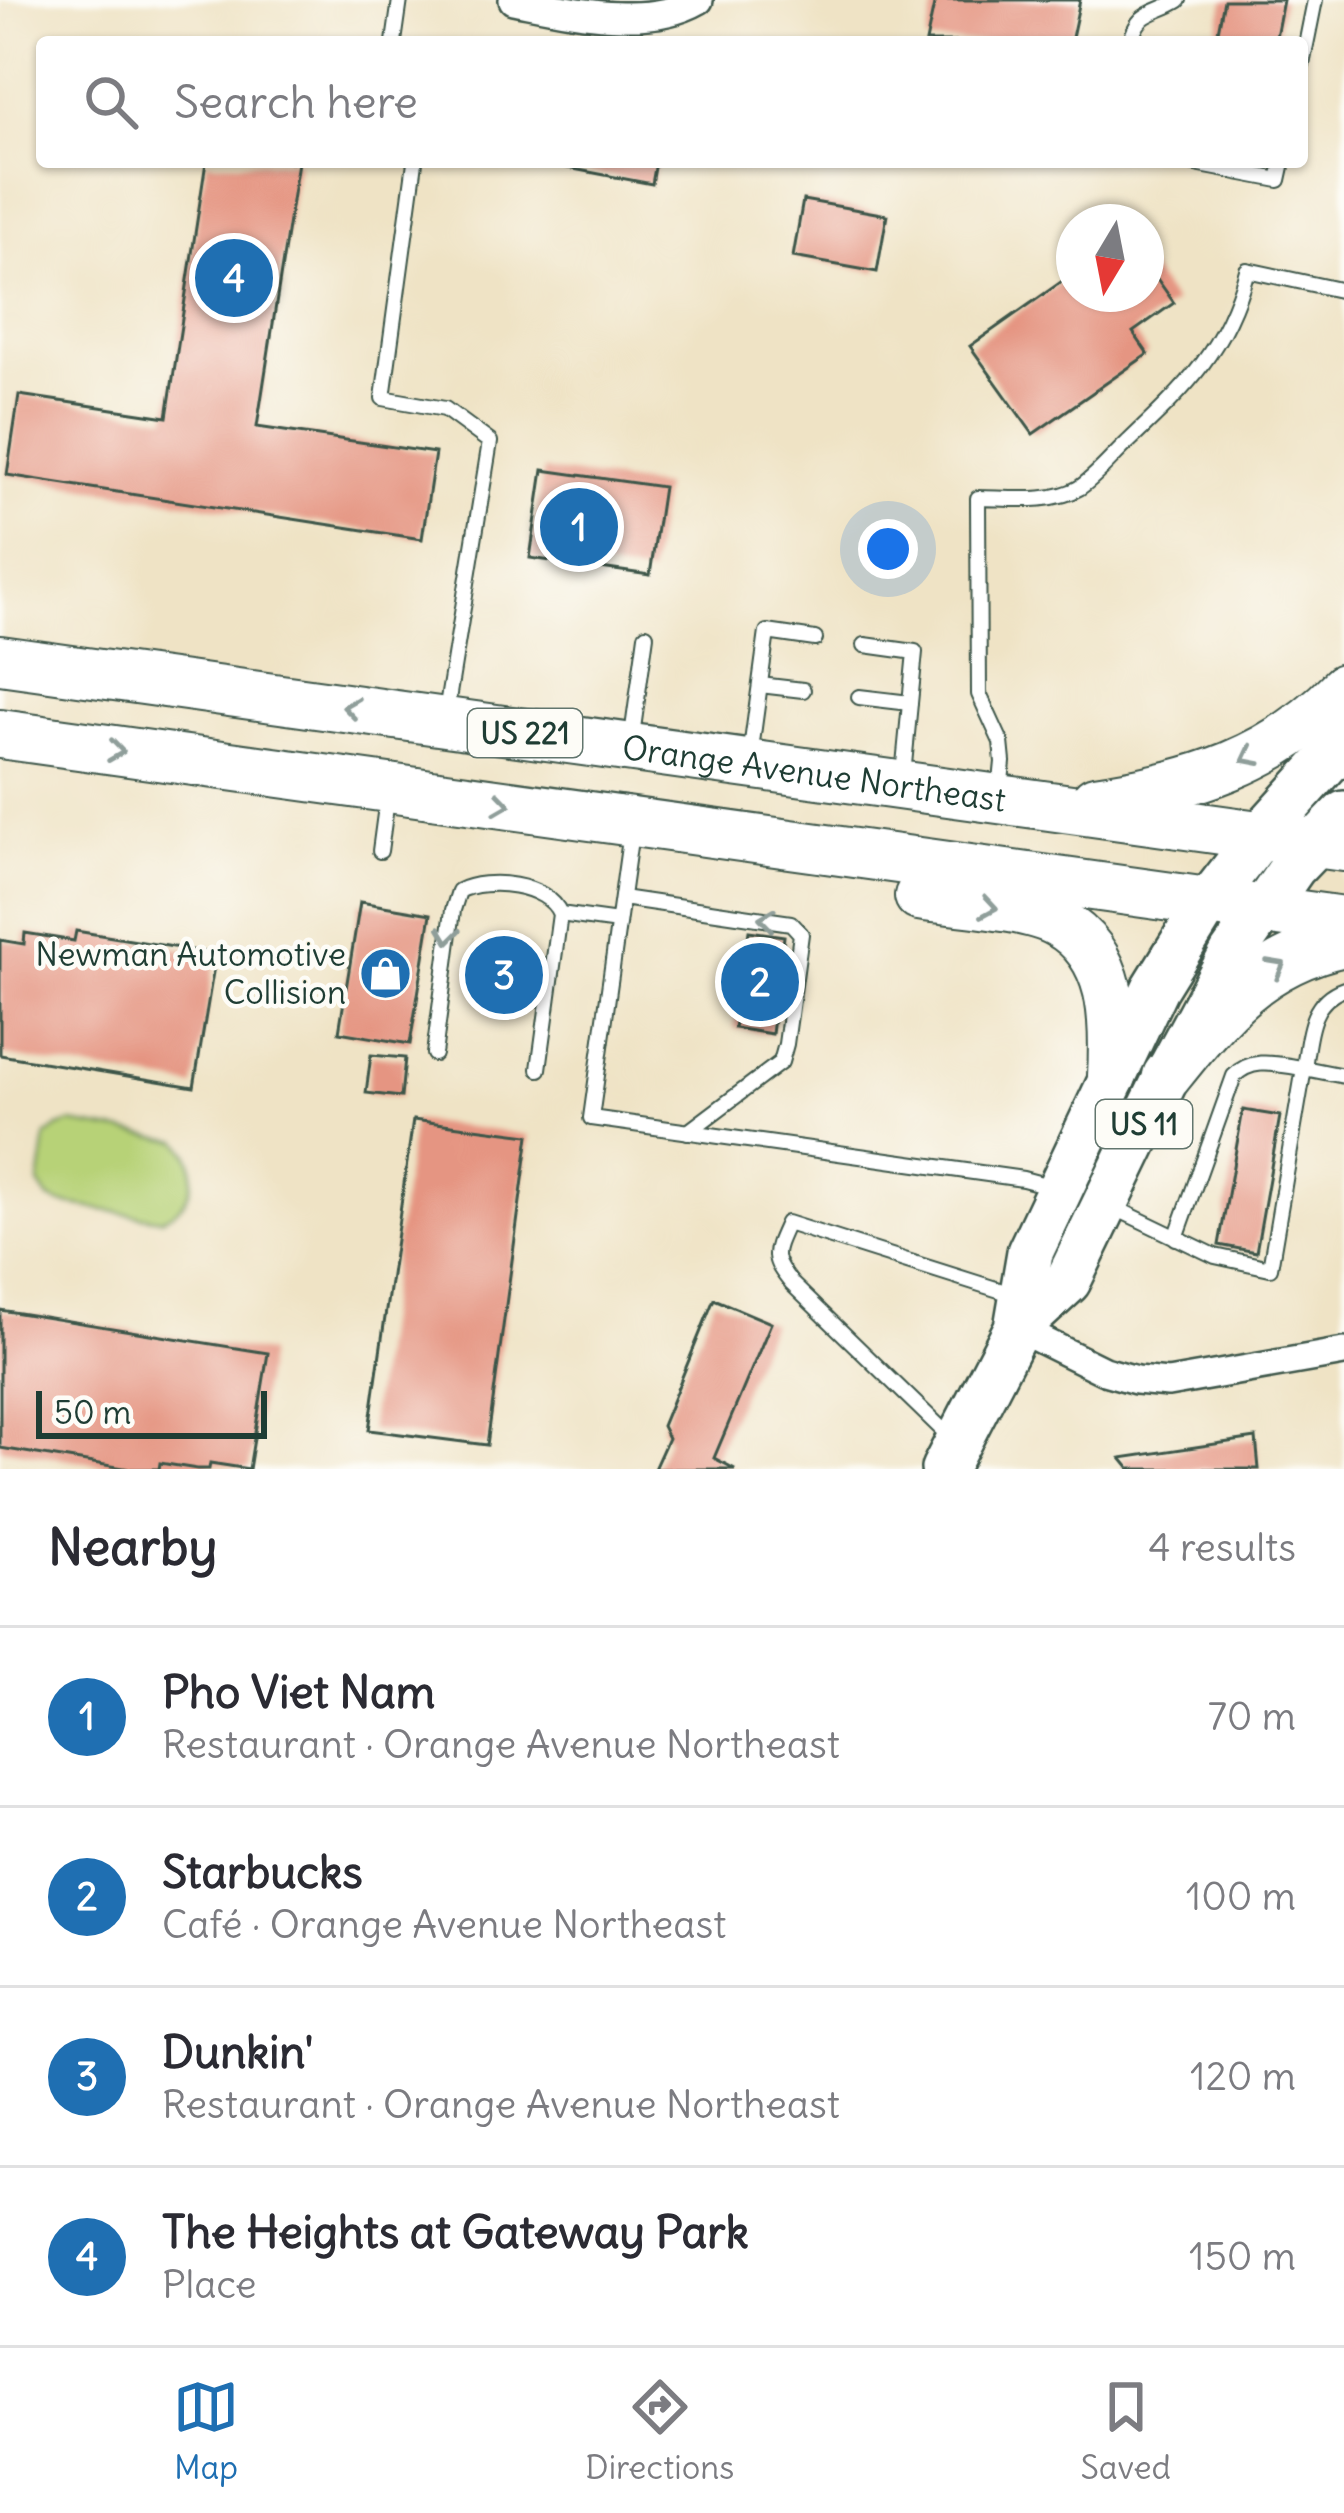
<!DOCTYPE html>
<meta charset="utf-8">
<style>
body{margin:0;font-family:Delius,sans-serif;background:#f7f7f7;color:#2b2b33}
.compass{position:absolute;left:1056px;top:204px;width:108px;height:108px;border-radius:50%;background:#fff;box-shadow:0 3px 9px #0004;rotate:190deg}
.scale{position:absolute;left:36px;bottom:30px;width:231px;box-sizing:border-box;padding-left:12px;border:6px solid #1f3d34;border-top:0;font-size:33px;line-height:42px;white-space:nowrap;color:#1f3d34;-webkit-text-stroke:9px #fdfcf7;paint-order:stroke}
.you{position:absolute;left:888px;top:549px;width:42px;height:42px;margin:-30px;border:9px solid #fff;border-radius:50%;background:#1a73e8;box-shadow:0 0 0 18px #1a73e833}
.badge{display:grid;place-items:center;width:78px;height:78px;border-radius:50%;background:#1f6fb2;color:#fff;font-size:39px;font-weight:700}
.pin{position:absolute;translate:-50% -50%;border:6px solid #fff;box-shadow:0 3px 12px #0006}
.list{margin:0;padding:0;list-style:none}
h2{display:flex;justify-content:space-between;align-items:center;height:156px;margin:0;padding:0 48px;font-size:51px}
h2 small{font-size:39px;font-weight:400;color:#7c7c81}
.list li{display:grid;grid-template-columns:78px 1fr auto;gap:36px;align-items:center;box-sizing:border-box;height:180px;padding:0 48px;border-top:3px solid #e1e1e2}
.list b{display:block;font-size:45px;white-space:nowrap}
.list p{margin:0;font-size:39px;white-space:nowrap;color:#7c7c81}
.list em{font-size:39px;font-style:normal;color:#7c7c81}
.icon{flex:none;width:66px;height:66px;fill:none;stroke:currentColor;stroke-width:2;stroke-linecap:round;stroke-linejoin:round}
.map{position:relative;flex:none;width:1344px;height:1469px;overflow:hidden}
.search{position:absolute;background:#fff;box-shadow:0 3px 9px #0004;left:36px;right:36px;top:36px;height:132px;display:flex;align-items:center;gap:30px;box-sizing:border-box;padding:0 42px;border-radius:12px;color:#7c7c81;font-size:45px}
.sheet{height:876px;background:#fff}
nav{display:flex;justify-content:space-around;align-items:center;box-sizing:border-box;height:168px;border-top:3px solid #e1e1e2;background:#fff;font-size:33px;color:#7c7c81}
nav a{display:grid;justify-items:center;gap:6px}
nav .on{color:#1f6fb2}
.map>svg:first-child{display:block}
.green{fill:#b7d277;stroke:#6b8856;stroke-width:3}
.building{fill:#e59582}
.lines{fill:none;stroke-linecap:round;stroke-linejoin:round}
.service-casing{stroke:#3e564a;stroke-width:18}
.minor-casing{stroke:#3e564a;stroke-width:32}
.primary-casing{stroke:#3e564a;stroke-width:50}
.trunk-casing{stroke:#3e564a;stroke-width:52}
.service{stroke:#fff;stroke-width:14}
.minor{stroke:#fff;stroke-width:27}
.primary{stroke:#fff;stroke-width:45}
.trunk{stroke:#fff;stroke-width:48}
.oneway{stroke:#8f9e9a}
.labels{text-anchor:middle;dominant-baseline:central;stroke-width:9;stroke-linejoin:round;paint-order:stroke}
.shield{fill:#fdfcf7;stroke:#62766e;stroke-width:3}
.shield-label{font-size:30px;font-weight:bold;fill:#1f3d34}
.street-label{font-size:33px;fill:#1f3d34;stroke:#fdfcf7}
.poi-label{font-size:33px;fill:#1f3d34;stroke:#fdfcf7;text-anchor:end}
</style>
<div class="map">
<svg width="1344" height="1469" viewBox="0 0 1344 1469">
<rect width="100%" height="100%" fill="#fdfcf7"/>
<filter id="ink" filterUnits="userSpaceOnUse"><feTurbulence type="fractalNoise" baseFrequency=".00833" numOctaves="2"/><feDisplacementMap in="SourceGraphic" scale="24" xChannelSelector="R" yChannelSelector="G"/><feConvolveMatrix kernelMatrix="1 2 1 2 8 2 1 2 1" color-interpolation-filters="sRGB"/></filter>
<filter id="wash" filterUnits="userSpaceOnUse"><feTurbulence type="fractalNoise" baseFrequency=".004" numOctaves="4" result="noise"/><feDisplacementMap in="SourceGraphic" scale="48" xChannelSelector="R" yChannelSelector="G"/><feGaussianBlur stdDeviation="2.7" result="paint"/><feColorMatrix in="noise" values="0 0 0 0 0 0 0 0 0 0 0 0 0 0 0 0 0 1.4 0 .05"/><feComposite in="paint" operator="in"/></filter>
<g filter="url(#wash)">
<rect width="100%" height="100%" fill="#efe3c5"/>
<path class="green" d="M71,1123L179,1141C204,1165 193,1207 161,1219L59,1203L49,1199L39,1184L46,1136L58,1127Z"/>
<g id="blocks">
<g class="building">
<path d="M935,0H1080L1071,42H926Z"/>
<path d="M1224,0H1283L1275,42H1216Z"/>
<path d="M206,162H298L257,427L435,453L422,539L7,475L19,395L167,417Z"/>
<path d="M547,162H656L652,184L547,164Z"/>
<path d="M803,200L887,215L877,272L793,257Z"/>
<path d="M1146,263L1174,303L1133,332L1148,354L1033,434L970,346L1074,273V294H1146Z"/>
<path d="M543,470L663,487L650,575L530,558Z"/>
<path d="M360,902L431,914L410,1044L339,1032Z"/>
<path d="M76,931L216,954L194,1087L0,1055V940L24,944L25,933L74,941Z"/>
<path d="M749,931L784,936L772,1034L734,1028Z"/>
<path d="M371,1055L405,1058L401,1097L366,1093Z"/>
<path d="M1243,1110L1280,1116L1256,1252L1219,1245Z"/>
<path d="M413,1120L529,1135L487,1445L369,1430Z"/>
<path d="M714,1299L771,1323L714,1458L735,1469H654L668,1438L662,1426Z"/>
<path d="M0,1310L268,1353L249,1469L210,1463L209,1469H197L160,1463L159,1469H130L0,1448Z"/>
<path d="M1256,1438L1259,1469H1130L1121,1458Z"/>
</g>
</g>
</g>
<g filter="url(#ink)">
<use href="#blocks" fill-opacity="0" stroke="#3e564a" stroke-width="3"/>
<g class="lines">
<defs>
<g id="service">
<path d="M394,42L400,0"/>
<path d="M1131,42C1138,9 1155,15 1179,0"/>
<path d="M1302,65L1315,0"/>
<path d="M415,162L383,398L445,409L490,442L446,712"/>
<path d="M1185,162L1279,180L1283,162"/>
<path d="M865,645L915,652L903,775"/>
<path d="M760,685L803,690"/>
<path d="M859,697L910,703"/>
<path d="M631,743L646,635"/>
<path d="M750,757L767,632L815,639"/>
<path d="M1000,792L1003,762L1001,742L979,694L978,498C1008,498 1052,504 1079,488C1096,477 1112,457 1127,443C1186,387 1225,351 1247,270L1344,291"/>
<path d="M631,832L591,1118L1023,1179L1053,1187"/>
<path d="M380,851L387,799"/>
<path d="M622,898L791,923L801,934L786,1044L781,1062L688,1132"/>
<path d="M560,914L618,922"/>
<path d="M434,1054L453,910L459,891C486,877 548,883 560,914L539,1069"/>
<path d="M1111,1206L1215,1256L1270,1268L1304,1068L1344,1076"/>
<path d="M1176,1238L1234,1076C1253,1056 1279,1065 1304,1068C1309,1036 1309,1001 1344,989"/>
<path d="M953,1440L792,1284C770,1257 773,1254 787,1223L1018,1296"/>
</g>
<g id="minor">
<path d="M513,0C570,11 647,30 699,0"/>
<path d="M1017,1328L1104,1371L1136,1380L1168,1383L1344,1352"/>
</g>
<g id="primary">
<path d="M1017,1328L1068,1281L1167,1076L1233,953L1293,867L1344,814"/>
<path d="M944,1469L1017,1328L1030,1252L1155,988L1207,904L1260,836L1344,743"/>
</g>
<g id="trunk">
<path id="s1" d="M0,660L1344,847"/>
<path d="M0,734L1344,921"/>
<path d="M1095,800C1191,786 1275,761 1344,688"/>
<path d="M919,896C957,902 1027,905 1059,923C1115,954 1115,1021 1112,1076"/>
<path d="M1167,1076C1219,1011 1259,960 1344,942"/>
</g>
</defs>
<use href="#service" class="service-casing"/>
<use href="#minor" class="minor-casing"/>
<use href="#primary" class="primary-casing"/>
<use href="#trunk" class="trunk-casing"/>
<use href="#service" class="service"/>
<use href="#minor" class="minor"/>
<use href="#primary" class="primary"/>
<use href="#trunk" class="trunk"/>
</g>
<defs><path id="oneway-chevron" d="M-2-3.5L2.5 0L-2 3.5" fill="none" stroke-width="1.6" stroke-linecap="round" stroke-linejoin="round" transform="scale(3)"/></defs>
<g class="oneway">
<use href="#oneway-chevron" transform="translate(351 708) rotate(-172)"/>
<use href="#oneway-chevron" transform="translate(116 751) rotate(8)"/>
<use href="#oneway-chevron" transform="translate(1250 757) rotate(153)"/>
<use href="#oneway-chevron" transform="translate(502 804) rotate(8)"/>
<use href="#oneway-chevron" transform="translate(989 907) rotate(9)"/>
<use href="#oneway-chevron" transform="translate(767 919) rotate(-172)"/>
<use href="#oneway-chevron" transform="translate(449 935) rotate(97)"/>
<use href="#oneway-chevron" transform="translate(1277 967) rotate(-29)"/>
</g>
</g>
<defs>
<symbol id="shop-disc" viewBox="-11 -11 22 22"><circle r="9.5" fill="#1f6fb2" stroke="#fdfcf7"/><path d="M-5-2.5h2.3a2.7 3.5 0 0 1 5.4 0H5L5.5 6h-11ZM-1.5-2.5h3a1.5 2.3 0 0 0-3 0Z" fill="#fff"/></symbol>
</defs>
<g fill-rule="evenodd">
<use href="#shop-disc" x="356" y="944" width="59" height="59"/>
</g>
<g class="labels">
<g class="shield">
<rect x="468" y="709" width="114" height="48" rx="9"/>
<rect x="1096" y="1100" width="96" height="48" rx="9"/>
</g>
<g class="shield-label">
<text x="525" y="733">US 221</text>
<text x="1144" y="1124">US 11</text>
</g>
<g class="street-label">
<text stroke="none"><textPath href="#s1" startOffset="822">Orange Avenue Northeast</textPath></text>
</g>
<g class="poi-label">
<text x="346" y="954">Newman Automotive<tspan x="346" dy="38">Collision</tspan></text>
</g>
</g>
</svg>
<svg class="compass" viewBox="-18 -18 36 36"><path d="M0-13l5 13h-10z" fill="#e53935"/><path d="M0 13l5-13h-10z" fill="#7c7c81"/></svg>
<div class="scale">50 m</div>
<div class="you"></div>
<div class="pin badge" style="left:579px;top:527px">1</div>
<div class="pin badge" style="left:760px;top:982px">2</div>
<div class="pin badge" style="left:504px;top:975px">3</div>
<div class="pin badge" style="left:234px;top:278px">4</div>
<div class="search"><svg class="icon" aria-label="search" viewBox="0 0 24 24"><circle cx="10" cy="10" r="6"/><path d="M15 15l6 6"/></svg>Search here</div>
</div>
<section class="sheet">
<h2>Nearby<small>4 results</small></h2>
<ul class="list">
<li><span class="badge">1</span><div><b>Pho Viet Nam</b><p>Restaurant · Orange Avenue Northeast</p></div><em>70 m</em></li>
<li><span class="badge">2</span><div><b>Starbucks</b><p>Café · Orange Avenue Northeast</p></div><em>100 m</em></li>
<li><span class="badge">3</span><div><b>Dunkin'</b><p>Restaurant · Orange Avenue Northeast</p></div><em>120 m</em></li>
<li><span class="badge">4</span><div><b>The Heights at Gateway Park</b><p>Place</p></div><em>150 m</em></li>
</ul>
</section>
<nav>
<a class="on"><svg class="icon" aria-label="map" viewBox="0 0 24 24"><path d="M3 6l6-2 6 2 6-2v14l-6 2-6-2-6 2zM9 4v14M15 6v14"/></svg>Map</a>
<a><svg class="icon" aria-label="directions" viewBox="0 0 24 24"><path d="M12 3l9 9-9 9-9-9zM9 14v-3h6M13 9l2 2-2 2"/></svg>Directions</a>
<a><svg class="icon" aria-label="saved" viewBox="0 0 24 24"><path d="M7 4h10v16l-5-4-5 4z"/></svg>Saved</a>
</nav>
